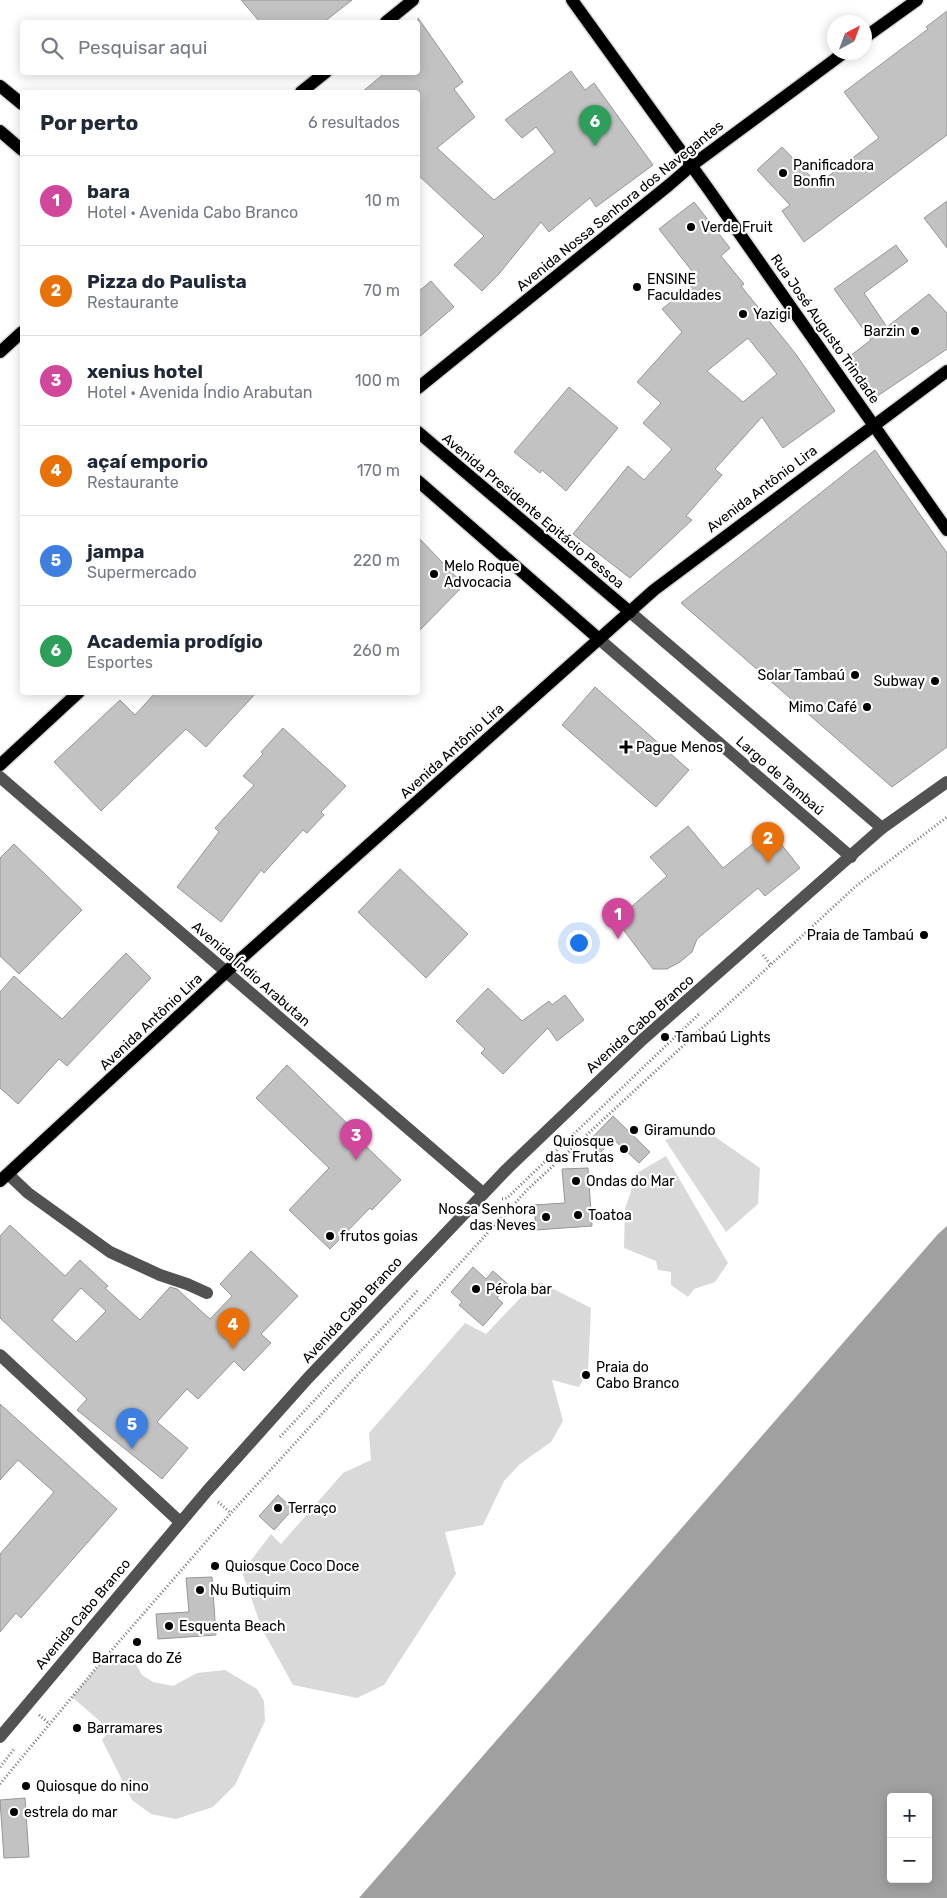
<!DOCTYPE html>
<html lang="pt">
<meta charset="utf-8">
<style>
body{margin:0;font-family:Rubik,sans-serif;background:#f6f6f7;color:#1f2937}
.controls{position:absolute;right:15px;bottom:15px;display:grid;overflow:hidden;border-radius:5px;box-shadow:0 2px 12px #0003}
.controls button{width:45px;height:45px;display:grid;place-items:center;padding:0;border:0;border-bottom:1px solid #e0e1e3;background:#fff;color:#1f2937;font:25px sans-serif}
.compass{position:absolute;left:827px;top:15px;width:45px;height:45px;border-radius:50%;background:#fff;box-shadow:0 2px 12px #0003;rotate:41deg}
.you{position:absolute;left:578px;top:942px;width:18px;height:18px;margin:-12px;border:4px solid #fff;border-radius:50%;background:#1a73e8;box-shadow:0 0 0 8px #1a73e833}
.badge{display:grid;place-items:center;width:32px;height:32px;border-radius:50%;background:#db2777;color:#fff;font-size:16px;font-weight:700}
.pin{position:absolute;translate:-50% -41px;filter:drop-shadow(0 1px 2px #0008)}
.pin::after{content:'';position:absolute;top:26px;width:18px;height:15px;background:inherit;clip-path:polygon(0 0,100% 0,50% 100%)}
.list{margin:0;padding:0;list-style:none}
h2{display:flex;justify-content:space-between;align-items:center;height:65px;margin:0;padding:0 20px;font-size:21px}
h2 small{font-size:16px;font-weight:400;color:#747a83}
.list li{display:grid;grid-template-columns:32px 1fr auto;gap:15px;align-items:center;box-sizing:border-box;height:90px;padding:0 20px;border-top:1px solid #e0e1e3}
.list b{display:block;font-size:19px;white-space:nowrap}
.list p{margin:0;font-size:16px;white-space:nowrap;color:#747a83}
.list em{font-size:16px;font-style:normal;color:#747a83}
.icon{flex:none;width:28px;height:28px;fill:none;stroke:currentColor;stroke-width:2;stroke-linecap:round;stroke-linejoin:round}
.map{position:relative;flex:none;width:947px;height:1898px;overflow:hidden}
.search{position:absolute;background:#fff;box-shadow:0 2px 12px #0003;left:20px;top:20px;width:400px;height:55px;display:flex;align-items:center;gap:12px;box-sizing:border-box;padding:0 18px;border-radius:5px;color:#747a83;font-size:19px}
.panel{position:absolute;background:#fff;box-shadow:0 2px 12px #0003;left:20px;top:90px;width:400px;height:605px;border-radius:5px}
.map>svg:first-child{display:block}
.green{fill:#d9d9d9}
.water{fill:#a0a0a0;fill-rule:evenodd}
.building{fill:#c2c2c2;stroke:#969696;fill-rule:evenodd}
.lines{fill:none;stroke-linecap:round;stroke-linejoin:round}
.major-casing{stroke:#dbdbdb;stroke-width:15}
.path{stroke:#747474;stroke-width:3;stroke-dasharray:1 2.5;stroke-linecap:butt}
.minor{stroke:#525252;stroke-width:12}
.major{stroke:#000;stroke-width:12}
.poi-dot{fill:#000;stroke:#fff;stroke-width:2}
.labels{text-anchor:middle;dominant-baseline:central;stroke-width:4.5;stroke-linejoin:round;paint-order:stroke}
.poi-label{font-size:14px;fill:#000;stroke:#fff;text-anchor:start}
.street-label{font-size:14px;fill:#000;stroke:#fff}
</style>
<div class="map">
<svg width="947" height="1898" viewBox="0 0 947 1898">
<rect width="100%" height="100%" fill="#fff"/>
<g class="green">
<path d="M701,1127L760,1168L758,1204L726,1232L665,1140Z"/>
<path d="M666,1156L728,1263L715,1282L694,1289L688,1297L671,1285V1272L658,1270L656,1261L624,1248L625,1209L637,1173Z"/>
<path d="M540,1282L591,1308L588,1371L579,1387L552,1380L563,1421L551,1442L520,1464L504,1481L483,1525L445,1532L456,1574L384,1685L357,1698L293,1685L262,1629L242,1572L271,1534L281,1544L343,1473L371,1460L369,1433L465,1323L486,1334L526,1292Z"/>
<path d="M130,1654L142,1675L153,1682L173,1686L197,1673L225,1670L257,1689L264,1701L265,1721L235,1785L213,1807L176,1819L151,1814L132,1800L102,1740L110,1730L72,1697L107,1656Z"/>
</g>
<path class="water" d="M947,1226V1898H359L938,1234ZM891,1797H928V1879H891Z"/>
<g class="building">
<path d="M241,0H352L324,22H260Z"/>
<path d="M947,11V135L804,242L782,211L790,205L757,170L782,147L818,184L879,138L844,92L928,29L926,27Z"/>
<path d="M418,18L463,82L454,89L475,117L437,148L494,200L555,152L536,127L522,138L505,120L571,71L585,90L594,83L653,165L596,207L590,198L549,232L541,222L499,274L482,291L454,265L484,236L418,175V92H362L386,72H418Z"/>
<path d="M947,201V248L924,218Z"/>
<path d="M694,202L730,248L721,256L744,284L741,286L795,353L835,411L783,448L762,417L715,469L722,475L686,516L692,520L630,578L573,534L628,466L644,480L672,449L643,423L661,403L637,382L682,332L662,309L699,280L659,229ZM748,338L777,374L743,402L707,371Z"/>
<path d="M896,245L908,261L864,293L887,327L929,294L947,313V349L876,397L850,356L871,340L834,289Z"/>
<path d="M431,281L454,307L418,338V292Z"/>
<path d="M569,387L618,428L566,491L542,470L540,473L514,452Z"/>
<path d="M875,450L947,553V747L892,787L681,603Z"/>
<path d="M418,537L464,585L418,632Z"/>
<path d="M595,687L689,770L656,807L562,725Z"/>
<path d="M156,692H257L206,747L186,729L101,811L54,762L120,700L135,715Z"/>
<path d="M283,728L346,786L321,812L324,815L307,833L303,830L264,873L261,870L221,922L177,887L219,832L215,828L254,785L243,776L263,754L261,752Z"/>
<path d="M688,826L723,868L770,830L800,868L765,896L758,888L697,939L692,952L680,962L667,969H653L616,920L667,876L650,857Z"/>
<path d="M14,844L82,910L19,974L0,956V858Z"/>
<path d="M400,869L468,934L426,978L358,912Z"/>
<path d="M126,953L151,978L67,1066L59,1059L18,1104L0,1088V992L14,976L62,1019Z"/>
<path d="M488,988L522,1021L549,1001L552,1005L565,995L584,1020L557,1041L548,1028L503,1074L481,1053L485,1049L456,1021Z"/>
<path d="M287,1065L354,1130L352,1133L401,1180L372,1210L370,1208L330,1249L289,1210L329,1168L256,1098Z"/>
<path d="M613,1116L650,1152L639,1163L613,1139L600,1153L588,1142Z"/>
<path d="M588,1168L592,1226L536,1230L534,1205L565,1203L562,1169Z"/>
<path d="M10,1225L65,1276L80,1260L108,1286L105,1288L140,1320L170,1287L177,1289L210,1319L232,1296L220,1284L251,1251L298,1296L261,1334L271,1343L244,1371L234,1361L198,1399L187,1389L157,1422L188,1448L162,1479L77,1410L87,1399L0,1318V1236ZM81,1288L106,1311L76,1342L52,1320Z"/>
<path d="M473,1267L486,1279L493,1271L509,1285L497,1298L503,1303L483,1326L459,1305L462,1302L451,1292Z"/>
<path d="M0,1404L117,1509L21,1618L16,1613L0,1632V1554L54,1492L18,1460L0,1480Z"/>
<path d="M278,1495L293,1509L274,1530L259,1516Z"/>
<path d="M212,1577L216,1635L158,1639L156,1614L189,1612L186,1578Z"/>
<path d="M25,1798L29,1857L4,1858L0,1800Z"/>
</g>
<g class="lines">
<defs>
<g id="major">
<path d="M572,0L709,190L947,530"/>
<path d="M386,22L413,0"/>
<path d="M864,38L917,0"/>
<path d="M0,86L22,104"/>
<path d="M301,92L326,72"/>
<path d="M0,131L22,150"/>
<path d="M0,352L22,332"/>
<path d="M418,388L669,185L691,166L845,52"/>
<path d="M418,432L630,612"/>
<path d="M418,481L599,639"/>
<path d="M0,765L79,692"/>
<path d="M0,1181L226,972L654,590L947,371"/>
</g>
</defs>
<use href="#major" class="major-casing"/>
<g class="path">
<path d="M763,955L771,965"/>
<path d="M502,1199L507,1198L699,1014"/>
<path d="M280,1437L418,1290"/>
<path d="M218,1502L231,1513"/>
<path d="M39,1715L50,1724"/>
<path d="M0,1767L15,1748"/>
<path d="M0,1784L97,1667L231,1513L528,1189L856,886L947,817"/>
</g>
<g class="minor">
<path d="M630,612L882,828"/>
<path d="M599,639L851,857"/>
<path d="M0,777L483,1193"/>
<path d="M8,1174L28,1193L110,1252L160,1275L187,1284L207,1293"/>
<path d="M0,1355L180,1522"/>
<path d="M0,1737L207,1491L308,1378L507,1169L642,1040L882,828L947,782"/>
</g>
<use href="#major" class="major"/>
</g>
<g class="poi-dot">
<circle cx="783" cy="173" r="5"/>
<circle cx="691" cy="227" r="5"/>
<circle cx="637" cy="287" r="5"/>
<circle cx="743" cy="314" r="5"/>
<circle cx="915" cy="331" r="5"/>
<circle cx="434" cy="574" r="5"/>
<circle cx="855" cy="675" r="5"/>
<circle cx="935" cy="681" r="5"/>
<circle cx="867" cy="707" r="5"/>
<path d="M623.5 739.5h5v5h5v5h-5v5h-5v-5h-5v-5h5z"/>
<circle cx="924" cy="935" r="5"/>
<circle cx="665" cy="1037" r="5"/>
<circle cx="634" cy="1130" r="5"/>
<circle cx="624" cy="1149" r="5"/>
<circle cx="576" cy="1181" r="5"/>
<circle cx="578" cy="1215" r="5"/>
<circle cx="546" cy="1217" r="5"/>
<circle cx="330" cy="1236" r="5"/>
<circle cx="476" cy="1289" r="5"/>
<circle cx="586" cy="1375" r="5"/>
<circle cx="278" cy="1508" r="5"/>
<circle cx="215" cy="1566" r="5"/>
<circle cx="200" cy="1590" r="5"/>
<circle cx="169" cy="1626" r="5"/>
<circle cx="137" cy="1642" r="5"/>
<circle cx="77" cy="1728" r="5"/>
<circle cx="26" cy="1786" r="5"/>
<circle cx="14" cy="1812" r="5"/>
</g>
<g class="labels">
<g class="poi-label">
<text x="793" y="165">Panificadora<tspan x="793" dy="16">Bonfin</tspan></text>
<text x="701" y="227">Verde Fruit</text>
<text x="647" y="279">ENSINE<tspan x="647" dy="16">Faculdades</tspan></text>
<text x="753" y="314">Yazigi</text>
<text x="905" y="331" text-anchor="end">Barzin</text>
<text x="444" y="566">Melo Roque<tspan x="444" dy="16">Advocacia</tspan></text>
<text x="845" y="675" text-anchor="end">Solar Tambaú</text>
<text x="925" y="681" text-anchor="end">Subway</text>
<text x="857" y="707" text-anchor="end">Mimo Café</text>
<text x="636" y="747">Pague Menos</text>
<text x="914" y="935" text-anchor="end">Praia de Tambaú</text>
<text x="675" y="1037">Tambaú Lights</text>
<text x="644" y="1130">Giramundo</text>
<text x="614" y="1141" text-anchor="end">Quiosque<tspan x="614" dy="16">das Frutas</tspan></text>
<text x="586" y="1181">Ondas do Mar</text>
<text x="536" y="1209" text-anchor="end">Nossa Senhora<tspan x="536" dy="16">das Neves</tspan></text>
<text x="588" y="1215">Toatoa</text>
<text x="340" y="1236">frutos goias</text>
<text x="486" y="1289">Pérola bar</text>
<text x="596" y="1367">Praia do<tspan x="596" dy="16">Cabo Branco</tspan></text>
<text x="288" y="1508">Terraço</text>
<text x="225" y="1566">Quiosque Coco Doce</text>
<text x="210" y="1590">Nu Butiquim</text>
<text x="179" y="1626">Esquenta Beach</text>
<text x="137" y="1658" text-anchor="middle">Barraca do Zé</text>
<text x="87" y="1728">Barramares</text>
<text x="36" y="1786">Quiosque do nino</text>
<text x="24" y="1812">estrela do mar</text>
</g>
<g class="street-label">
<text transform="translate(620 206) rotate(-39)">Avenida Nossa Senhora dos Navegantes</text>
<text transform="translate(825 329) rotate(55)">Rua José Augusto Trindade</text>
<text transform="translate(762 489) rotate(-37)">Avenida Antônio Lira</text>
<text transform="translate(533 511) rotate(40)">Avenida Presidente Epitácio Pessoa</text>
<text transform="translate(452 751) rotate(-42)">Avenida Antônio Lira</text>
<text transform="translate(780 776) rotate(41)">Largo de Tambaú</text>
<text transform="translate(251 974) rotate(41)">Avenida Índio Arabutan</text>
<text transform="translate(151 1022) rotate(-43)">Avenida Antônio Lira</text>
<text transform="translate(640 1024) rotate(-42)">Avenida Cabo Branco</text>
<text transform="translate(352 1310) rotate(-47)">Avenida Cabo Branco</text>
<text transform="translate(83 1614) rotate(-50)">Avenida Cabo Branco</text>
</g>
</g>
</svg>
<div class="controls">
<button>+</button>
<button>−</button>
</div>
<svg class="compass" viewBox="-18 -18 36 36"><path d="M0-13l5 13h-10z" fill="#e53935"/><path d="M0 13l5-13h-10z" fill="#747a83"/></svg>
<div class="you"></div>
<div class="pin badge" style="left:618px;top:939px;background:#d1479c">1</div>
<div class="pin badge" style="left:768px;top:863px;background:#e8710a">2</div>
<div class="pin badge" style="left:356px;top:1160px;background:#d1479c">3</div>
<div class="pin badge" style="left:233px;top:1349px;background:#e8710a">4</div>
<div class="pin badge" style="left:132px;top:1449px;background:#3f7fe0">5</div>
<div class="pin badge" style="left:595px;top:146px;background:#2e9e5b">6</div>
<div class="search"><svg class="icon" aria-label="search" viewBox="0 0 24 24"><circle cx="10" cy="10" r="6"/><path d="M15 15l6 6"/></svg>Pesquisar aqui</div>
<section class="panel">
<h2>Por perto<small>6 resultados</small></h2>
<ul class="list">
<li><span class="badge" style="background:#d1479c">1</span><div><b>bara</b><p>Hotel · Avenida Cabo Branco</p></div><em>10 m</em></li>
<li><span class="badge" style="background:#e8710a">2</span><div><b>Pizza do Paulista</b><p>Restaurante</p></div><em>70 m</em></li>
<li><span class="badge" style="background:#d1479c">3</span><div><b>xenius hotel</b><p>Hotel · Avenida Índio Arabutan</p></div><em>100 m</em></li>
<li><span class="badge" style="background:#e8710a">4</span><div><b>açaí emporio</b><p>Restaurante</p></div><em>170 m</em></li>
<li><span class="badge" style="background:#3f7fe0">5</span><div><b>jampa</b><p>Supermercado</p></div><em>220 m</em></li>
<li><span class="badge" style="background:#2e9e5b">6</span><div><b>Academia prodígio</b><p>Esportes</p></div><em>260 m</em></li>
</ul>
</section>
</div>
